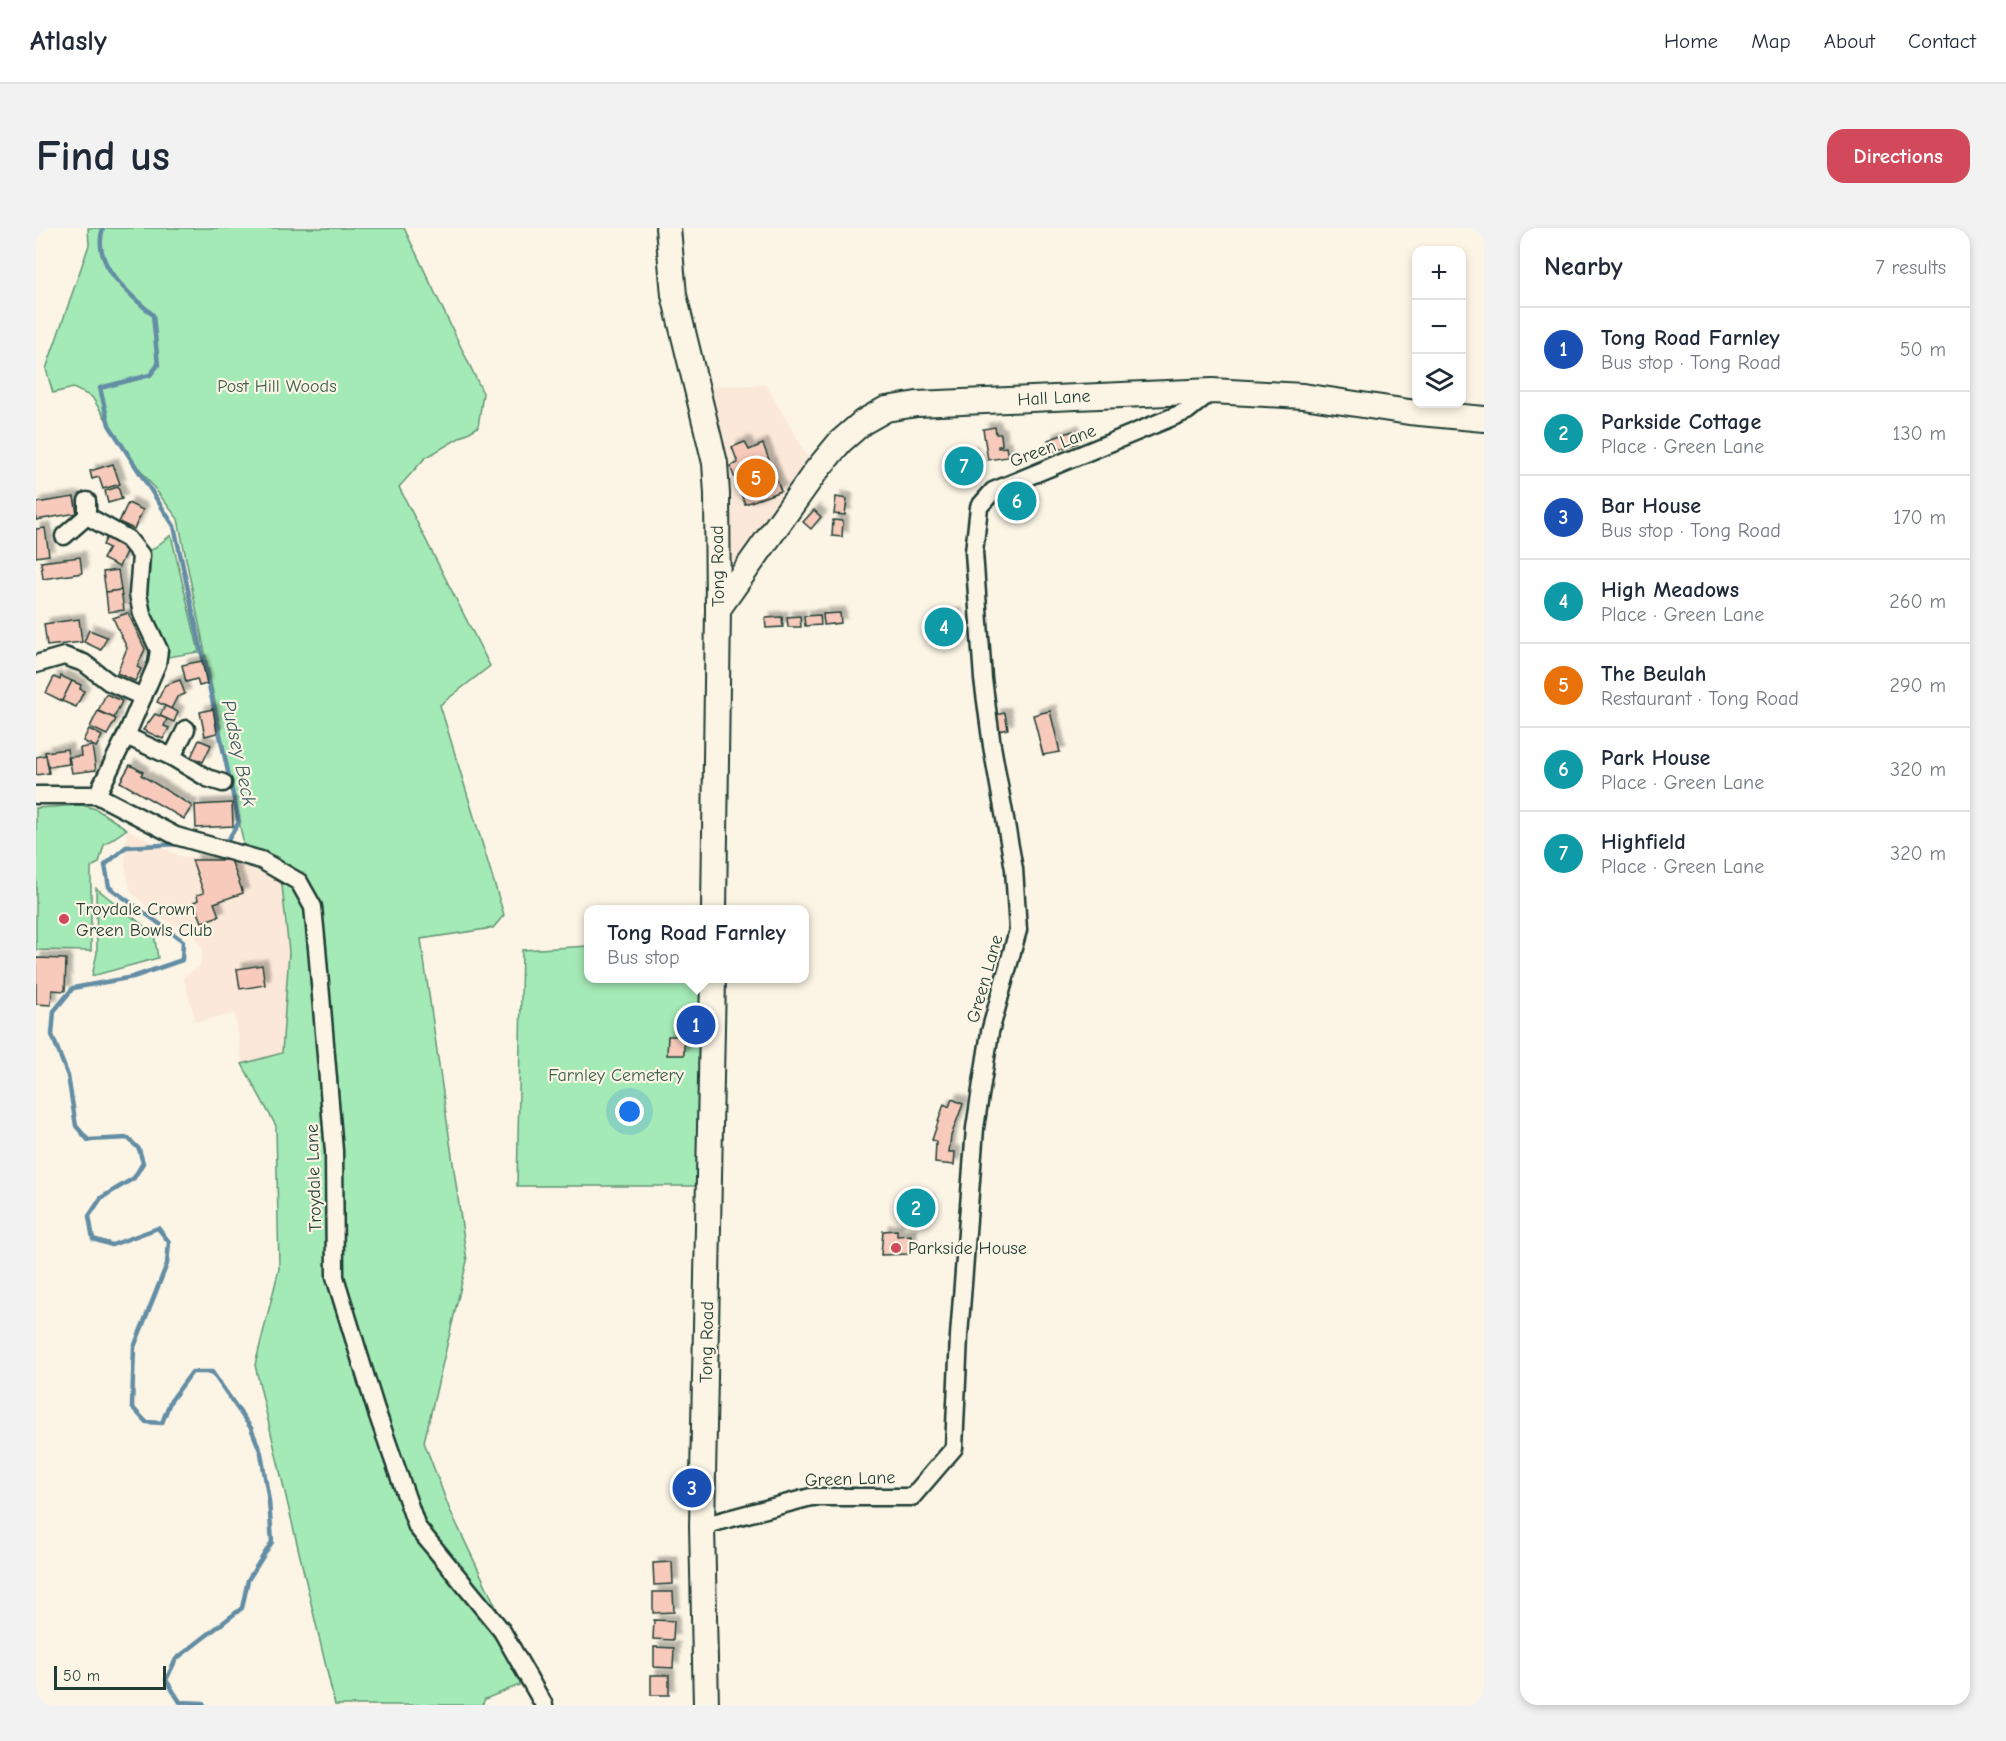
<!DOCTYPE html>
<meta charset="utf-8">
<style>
body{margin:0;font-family:"Comic Neue",sans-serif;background:#f2f2f3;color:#1f2937}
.controls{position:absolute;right:18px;top:18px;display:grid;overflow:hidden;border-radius:12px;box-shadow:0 3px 9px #0003}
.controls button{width:54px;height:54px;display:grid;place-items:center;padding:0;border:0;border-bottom:2px solid #e0e1e3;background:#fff;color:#1f2937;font:30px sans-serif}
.scale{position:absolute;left:18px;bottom:15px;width:112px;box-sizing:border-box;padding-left:6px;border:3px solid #1f3d34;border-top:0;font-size:16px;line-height:21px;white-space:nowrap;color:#1f3d34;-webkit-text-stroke:4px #fcf5e5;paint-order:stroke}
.you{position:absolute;left:594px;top:884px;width:21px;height:21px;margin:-15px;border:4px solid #fff;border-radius:50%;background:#1a73e8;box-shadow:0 0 0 9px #1a73e833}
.badge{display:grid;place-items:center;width:39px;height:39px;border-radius:50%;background:#d1495b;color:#fff;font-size:20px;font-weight:700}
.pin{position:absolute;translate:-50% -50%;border:3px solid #fff;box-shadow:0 2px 6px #0006}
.popup{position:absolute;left:548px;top:677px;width:225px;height:78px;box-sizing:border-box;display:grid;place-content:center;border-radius:12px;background:#fff;filter:drop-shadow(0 2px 4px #0005);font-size:20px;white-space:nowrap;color:#747a83}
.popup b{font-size:22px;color:#1f2937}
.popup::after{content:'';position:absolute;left:50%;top:100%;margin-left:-12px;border:12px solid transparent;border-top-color:#fff}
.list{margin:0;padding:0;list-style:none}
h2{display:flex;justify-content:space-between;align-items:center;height:78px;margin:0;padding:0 24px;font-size:26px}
h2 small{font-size:20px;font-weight:400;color:#747a83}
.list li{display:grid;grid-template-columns:39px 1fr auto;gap:18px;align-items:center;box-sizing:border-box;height:84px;padding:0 24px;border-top:2px solid #e0e1e3}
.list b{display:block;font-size:22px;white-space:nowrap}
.list p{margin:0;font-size:20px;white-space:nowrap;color:#747a83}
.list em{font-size:20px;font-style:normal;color:#747a83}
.icon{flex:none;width:33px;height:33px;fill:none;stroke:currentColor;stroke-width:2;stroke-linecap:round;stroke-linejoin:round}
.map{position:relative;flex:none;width:1448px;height:1477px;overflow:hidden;border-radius:18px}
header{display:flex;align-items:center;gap:36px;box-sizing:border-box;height:84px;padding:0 30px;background:#fff;border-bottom:2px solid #e0e1e3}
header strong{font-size:28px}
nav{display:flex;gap:33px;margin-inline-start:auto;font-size:21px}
.intro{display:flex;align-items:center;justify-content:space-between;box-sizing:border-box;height:144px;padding:0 36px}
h1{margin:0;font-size:42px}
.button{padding:15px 27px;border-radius:18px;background:#d1495b;color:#fff;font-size:21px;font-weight:700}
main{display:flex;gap:36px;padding:0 36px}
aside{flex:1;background:#fff;border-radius:18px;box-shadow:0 3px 9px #0003}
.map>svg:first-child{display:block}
.built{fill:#fbe8d8}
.green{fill:#a4eab6;stroke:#629475;stroke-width:1.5}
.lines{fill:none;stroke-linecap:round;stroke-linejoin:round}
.stream{stroke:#648da4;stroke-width:4.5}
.building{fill:#f8cabb;stroke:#1f3d34;stroke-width:1.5;filter:url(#shadow)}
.street-casing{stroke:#1f3d34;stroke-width:21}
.secondary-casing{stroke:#1f3d34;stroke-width:28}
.street{stroke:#fcf5e5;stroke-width:16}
.secondary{stroke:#fcf5e5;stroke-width:24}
.poi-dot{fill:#d1495b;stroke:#fcf5e5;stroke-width:2}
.labels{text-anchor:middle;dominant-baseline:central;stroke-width:4.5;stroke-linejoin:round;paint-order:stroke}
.park-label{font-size:18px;fill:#3a604e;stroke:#fcf5e5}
.street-label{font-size:18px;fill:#1f3d34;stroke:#fcf5e5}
.poi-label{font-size:18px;fill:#1f3d34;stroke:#fcf5e5;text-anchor:start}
.water-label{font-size:20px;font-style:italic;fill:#3c5e62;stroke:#fcf5e5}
</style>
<header>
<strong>Atlasly</strong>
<nav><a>Home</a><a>Map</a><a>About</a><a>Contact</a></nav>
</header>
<div class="intro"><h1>Find us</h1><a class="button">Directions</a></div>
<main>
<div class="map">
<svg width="1448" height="1477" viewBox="0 0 1448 1477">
<defs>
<filter id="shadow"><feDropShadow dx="5.5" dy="-5.5" stdDeviation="1.5" flood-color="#0004"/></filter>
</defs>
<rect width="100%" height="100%" fill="#fcf5e5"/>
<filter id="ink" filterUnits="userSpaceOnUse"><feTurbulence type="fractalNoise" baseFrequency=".0167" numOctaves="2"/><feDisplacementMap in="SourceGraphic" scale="12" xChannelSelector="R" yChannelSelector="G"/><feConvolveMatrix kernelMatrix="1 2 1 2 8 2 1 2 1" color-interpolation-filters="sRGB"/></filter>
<g filter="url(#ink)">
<g class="built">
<path d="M730,157L780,243L682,381L661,158Z"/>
<path d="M91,601L143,628L199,632L245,649L253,724L246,825L206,836L199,786L160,794L147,749L164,738L167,720L156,706L122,688L95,664L89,638Z"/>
</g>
<g class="green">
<path d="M52,0H368L447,165L442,199L389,230L363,259L454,438L404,477L468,687L457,700L385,711L431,1033L388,1214L413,1280L461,1381L462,1398L493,1453L449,1471L446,1477H299L219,1137L243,1041L240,898L206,836L246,825L253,724L243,629L208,618L142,291L90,223L56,169L37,160L17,165L10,141L53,17Z"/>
<path d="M135,307L163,424L132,429C130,410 118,398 113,381C107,362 118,343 113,324Z"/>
<path d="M46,577L60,581L91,601L68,617L63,635L55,639V723L0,722V580Z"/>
<path d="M60,660L118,706L122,730L56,748L61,725Z"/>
<path d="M552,718V750L677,751L674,958H481L486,722Z"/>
</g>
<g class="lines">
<g class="stream">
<path d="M67,0C55,37 93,65 117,87L122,137L114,147L64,160L73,197L138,298L203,594L192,612L181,613"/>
<path d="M143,616L90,619L69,637L73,659L147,713L146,732L97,749L37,760L18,783L16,807L32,848L40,898L52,912L92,910L103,921L107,935L98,950L65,970L53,988L57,1011L76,1017L122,1000L133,1014L131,1036L98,1119L96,1179L110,1194L126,1195L134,1174L156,1144H176L215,1200L225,1225L233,1273L236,1314L212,1352L206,1380L140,1431L130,1452L144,1474L167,1475L168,1477"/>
</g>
</g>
<g class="building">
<path d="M959,199L960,206H965L966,217L962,218V220L970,219L972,229L952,232L947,201Z"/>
<path d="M1037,203L1041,215L1016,224L1012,212Z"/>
<path d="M709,214L713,222L727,216L745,263L709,276L694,238L702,235L696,219Z"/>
<path d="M936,224L937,231H941L943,245L915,246L912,228Z"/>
<path d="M77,236L84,256L67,261L63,249L56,251L54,243Z"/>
<path d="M987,258L997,275L975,287L966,270Z"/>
<path d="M82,259L86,271L72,275L69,263Z"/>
<path d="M38,269L41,285L0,292V275Z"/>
<path d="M800,269L811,271L809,287L798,286Z"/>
<path d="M92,275L107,282L98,301L83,294Z"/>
<path d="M778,282L785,289L775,301L767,294Z"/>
<path d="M797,292L807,293L806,309L796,308Z"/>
<path d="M9,300L13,327L0,329V301Z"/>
<path d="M71,309L92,319L83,339L67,331L73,320L67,317Z"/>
<path d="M44,329L46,345L7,351L5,334Z"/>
<path d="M82,342L85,362L70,364L67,344Z"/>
<path d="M85,362L88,382L72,384L70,364Z"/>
<path d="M92,385L109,421L101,439L105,441L99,453L81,445L91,420L77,390Z"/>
<path d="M804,385L805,395L788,397L787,386Z"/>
<path d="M920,386L922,409L896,412L893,389Z"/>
<path d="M784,387L785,397L769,398L768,388Z"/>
<path d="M764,388L765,399H752L751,389Z"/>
<path d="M746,389L747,399L730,400L729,390Z"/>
<path d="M43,391L46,414L11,418L8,396Z"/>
<path d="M53,402L71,409L65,422L48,414Z"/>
<path d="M166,433L171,456L163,458L161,451L150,454L146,437Z"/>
<path d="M25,448L36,453L26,473L10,465L18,449L24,452Z"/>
<path d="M144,452L149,466L141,469L135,481L121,474L129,457Z"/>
<path d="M36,453L45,457L44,461L48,463L40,479L26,473Z"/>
<path d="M70,466L86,473L78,490L62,483Z"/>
<path d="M129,478L142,484L138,494L124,488Z"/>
<path d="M177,481L181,505L169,508L164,484Z"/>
<path d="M62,483L80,491L71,507L54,499Z"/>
<path d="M1014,483L1024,524L1007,527L997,487Z"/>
<path d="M969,485L972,501L962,503L959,487Z"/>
<path d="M119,486L131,491L128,498L133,500L127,511L107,502Z"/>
<path d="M53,501L66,508L60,519L47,513Z"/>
<path d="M163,512L175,517L167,534L155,529Z"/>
<path d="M56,518L60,542L36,545L33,529L45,528L44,520Z"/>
<path d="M31,521L33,536L12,539L9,524Z"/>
<path d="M10,527L13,545L0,547V529Z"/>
<path d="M94,537L107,544L105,547L156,578L148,591L84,554Z"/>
<path d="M196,575L197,598L160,600L159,577Z"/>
<path d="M156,632H195L207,665L178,675L183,688L166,694L158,674L162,672L161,667L168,665Z"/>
<path d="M0,730L30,731L29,763L16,762L15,777L0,776Z"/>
<path d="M226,737L229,757L204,761L201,741Z"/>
<path d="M632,808H648V827H631Z"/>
<path d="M916,871L927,876L915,908L913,924H919L918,937L899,935L900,913L896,912L908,876L913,879Z"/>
<path d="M893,973L894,985L866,990L865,975Z"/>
<path d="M861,1002V1008L875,1007V1026L845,1027L847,1003Z"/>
<path d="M636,1334L637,1356L618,1357L617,1335Z"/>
<path d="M617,1364H637L638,1384L617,1385Z"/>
<path d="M618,1392L638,1393L637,1412L617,1411Z"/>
<path d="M618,1419L638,1420L637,1440L618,1439Z"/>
<rect x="615" y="1447" width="18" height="20"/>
</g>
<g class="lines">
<defs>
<g id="street">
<path d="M51,288V273"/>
<path d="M28,308L51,288L92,311L105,327L102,366L106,386L123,422L121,436L90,508L61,567"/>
<path d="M0,436L28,428L48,435L73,454L107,469"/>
<path d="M90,508L136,529L171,550L187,555"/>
<path d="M136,529L150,501"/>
<path d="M0,567H61L140,608L225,632L263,654L277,679L281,720L298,923L299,1049L340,1182L381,1299L466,1403L508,1477"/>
<path d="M666,1298L775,1269H876L918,1220L923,1108L939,900L954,804L982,702L978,641L956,518L947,451L938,324L943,279L957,263L1151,183L1176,163"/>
</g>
<g id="secondary">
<path d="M632,0L638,67L679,235L681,266L682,381L678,682"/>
<path d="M682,381L780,243L804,214L827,194L850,181L881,176L1176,163L1267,168L1373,184L1448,191"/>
<path d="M670,1477L666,1298L677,750"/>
</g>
</defs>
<use href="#street" class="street-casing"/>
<use href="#secondary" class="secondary-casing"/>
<use href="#street" class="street"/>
<use href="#secondary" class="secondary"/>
</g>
</g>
<g class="poi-dot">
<circle cx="28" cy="691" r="6"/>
<circle cx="860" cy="1020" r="6"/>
</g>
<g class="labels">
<g class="park-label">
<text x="241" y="158">Post Hill Woods</text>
<text x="580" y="847">Farnley Cemetery</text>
</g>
<g class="street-label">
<text transform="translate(1018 170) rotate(-3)">Hall Lane</text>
<text transform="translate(1017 218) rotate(-21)">Green Lane</text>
<text transform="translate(682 338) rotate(-91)">Tong Road</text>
<text transform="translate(949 751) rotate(-74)">Green Lane</text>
<text transform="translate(278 950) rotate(-92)">Troydale Lane</text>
<text transform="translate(671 1114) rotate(-89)">Tong Road</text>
<text transform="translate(814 1251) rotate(-2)">Green Lane</text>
</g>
<g class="poi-label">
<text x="40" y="681">Troydale Crown<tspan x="40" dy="21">Green Bowls Club</tspan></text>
<text x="872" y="1020">Parkside House</text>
</g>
<g class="water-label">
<text transform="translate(203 525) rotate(78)">Pudsey Beck</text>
</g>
</g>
</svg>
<div class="controls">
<button>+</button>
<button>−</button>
<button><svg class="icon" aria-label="layers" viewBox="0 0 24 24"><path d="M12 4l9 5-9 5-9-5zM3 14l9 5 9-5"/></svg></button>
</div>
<div class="scale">50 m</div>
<div class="you"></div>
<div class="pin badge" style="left:660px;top:797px;background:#1a4fb4">1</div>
<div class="popup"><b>Tong Road Farnley</b>Bus stop</div>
<div class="pin badge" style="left:880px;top:980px;background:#0f9aa8">2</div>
<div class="pin badge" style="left:656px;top:1260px;background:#1a4fb4">3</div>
<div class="pin badge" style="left:908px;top:399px;background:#0f9aa8">4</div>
<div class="pin badge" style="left:720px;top:250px;background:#e8710a">5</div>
<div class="pin badge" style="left:981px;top:273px;background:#0f9aa8">6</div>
<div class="pin badge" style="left:928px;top:238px;background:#0f9aa8">7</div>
</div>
<aside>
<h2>Nearby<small>7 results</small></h2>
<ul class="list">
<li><span class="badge" style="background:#1a4fb4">1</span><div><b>Tong Road Farnley</b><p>Bus stop · Tong Road</p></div><em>50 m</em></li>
<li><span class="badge" style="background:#0f9aa8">2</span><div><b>Parkside Cottage</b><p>Place · Green Lane</p></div><em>130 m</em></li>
<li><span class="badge" style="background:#1a4fb4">3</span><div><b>Bar House</b><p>Bus stop · Tong Road</p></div><em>170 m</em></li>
<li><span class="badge" style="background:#0f9aa8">4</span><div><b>High Meadows</b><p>Place · Green Lane</p></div><em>260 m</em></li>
<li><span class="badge" style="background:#e8710a">5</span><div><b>The Beulah</b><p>Restaurant · Tong Road</p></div><em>290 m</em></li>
<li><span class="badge" style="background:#0f9aa8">6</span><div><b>Park House</b><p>Place · Green Lane</p></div><em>320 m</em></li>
<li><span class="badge" style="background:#0f9aa8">7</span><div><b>Highfield</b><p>Place · Green Lane</p></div><em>320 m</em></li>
</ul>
</aside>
</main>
